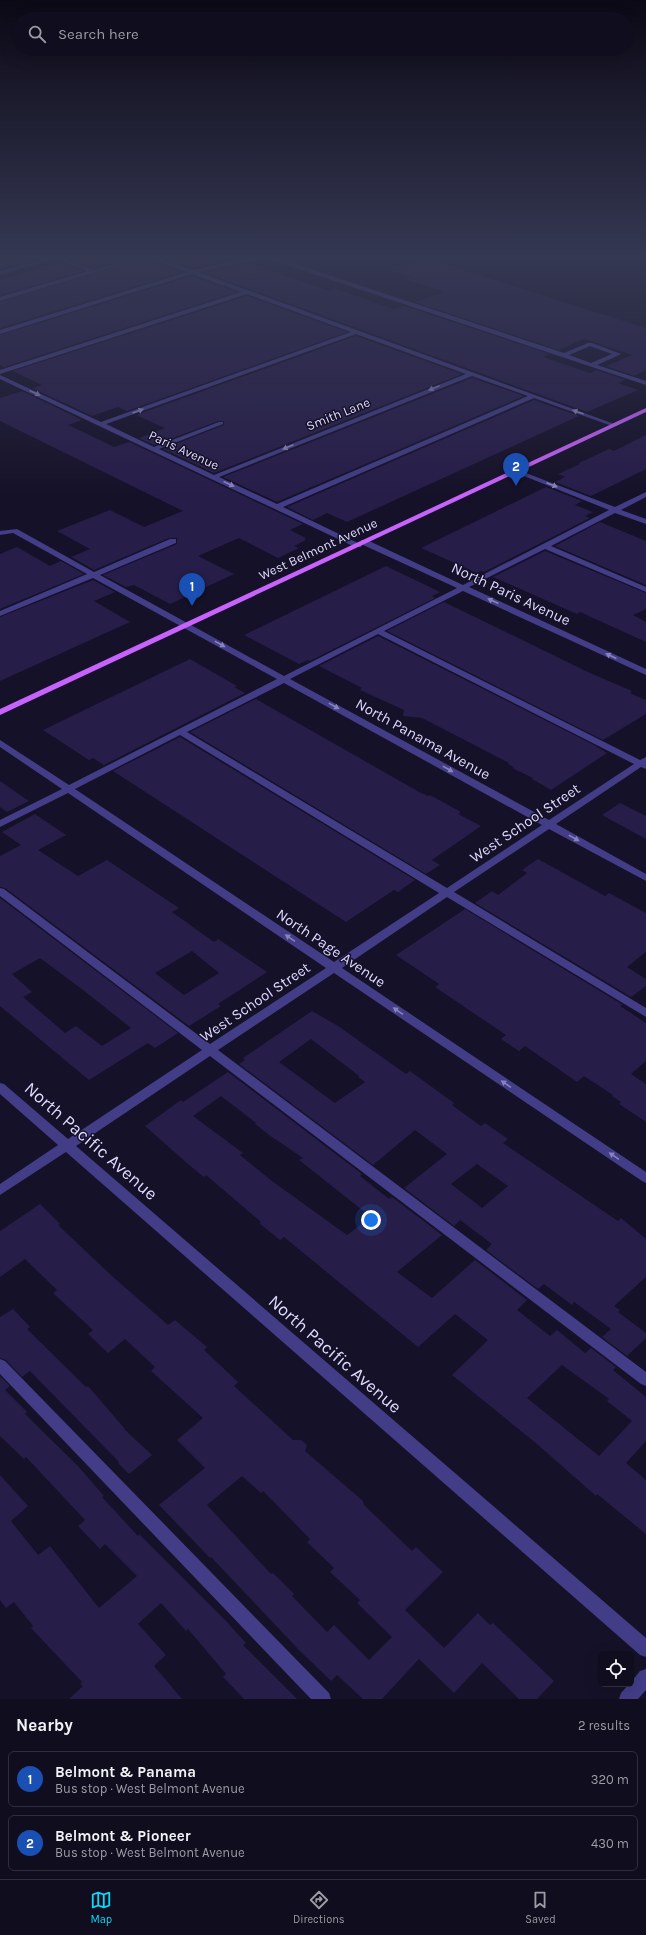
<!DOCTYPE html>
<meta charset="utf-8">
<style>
body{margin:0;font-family:Karla,sans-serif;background:#191627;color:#f1f3f6}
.controls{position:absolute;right:12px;bottom:12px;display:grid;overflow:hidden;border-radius:6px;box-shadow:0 4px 16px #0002}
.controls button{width:36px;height:36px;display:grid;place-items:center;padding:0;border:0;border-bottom:1px solid #302d3c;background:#100d1e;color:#f1f3f6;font:20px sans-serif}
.you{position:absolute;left:371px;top:1220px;width:14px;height:14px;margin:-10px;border:3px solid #fff;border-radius:50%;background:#1a73e8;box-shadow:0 0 0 6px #1a73e833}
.badge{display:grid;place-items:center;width:26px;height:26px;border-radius:50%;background:#09dafa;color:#fff;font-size:13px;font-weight:700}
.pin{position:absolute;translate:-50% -33px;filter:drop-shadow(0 1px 2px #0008)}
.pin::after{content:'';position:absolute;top:21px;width:14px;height:12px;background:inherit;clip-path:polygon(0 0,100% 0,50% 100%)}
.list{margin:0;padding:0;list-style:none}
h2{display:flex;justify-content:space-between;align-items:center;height:52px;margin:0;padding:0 16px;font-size:17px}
h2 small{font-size:13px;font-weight:400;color:#9c9ca4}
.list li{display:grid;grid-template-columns:26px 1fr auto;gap:12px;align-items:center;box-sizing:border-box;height:56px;margin:0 8px 8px;padding:0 8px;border:1px solid #302d3c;border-radius:6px}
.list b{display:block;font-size:15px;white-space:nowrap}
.list p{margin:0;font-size:13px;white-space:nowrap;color:#9c9ca4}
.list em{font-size:13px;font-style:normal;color:#9c9ca4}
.icon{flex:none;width:22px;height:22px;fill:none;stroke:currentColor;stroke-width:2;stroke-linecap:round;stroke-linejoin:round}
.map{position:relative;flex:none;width:646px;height:1699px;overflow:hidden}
.search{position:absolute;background:#100d1e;box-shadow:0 4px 16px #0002;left:12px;right:12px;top:12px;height:44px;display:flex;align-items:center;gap:10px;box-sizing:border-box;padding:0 14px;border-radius:22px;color:#9c9ca4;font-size:15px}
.sheet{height:180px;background:#100d1e}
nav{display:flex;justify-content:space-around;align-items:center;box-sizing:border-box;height:56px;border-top:1px solid #302d3c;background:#100d1e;font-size:11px;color:#9c9ca4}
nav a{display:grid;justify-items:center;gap:2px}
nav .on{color:#09dafa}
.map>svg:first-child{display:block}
.green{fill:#143232}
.building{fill:#271d49;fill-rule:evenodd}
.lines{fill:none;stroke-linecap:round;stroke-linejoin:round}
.minor{fill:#423d86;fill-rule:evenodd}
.major{fill:#c762fc;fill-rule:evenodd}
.oneway{fill:#8883bc}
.labels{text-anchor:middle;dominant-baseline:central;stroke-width:3;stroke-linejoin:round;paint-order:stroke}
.far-street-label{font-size:13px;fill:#ded9fe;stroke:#151128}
.street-label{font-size:15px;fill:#ded9fe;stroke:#151128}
.near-street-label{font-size:18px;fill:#ded9fe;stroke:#151128}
</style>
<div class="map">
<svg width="646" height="1699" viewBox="0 0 646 1699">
<rect width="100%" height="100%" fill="#151128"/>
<path class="green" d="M0,257H44L0,269Z"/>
<g class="building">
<path d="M83,257H135L94,268L71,260Z"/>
<path d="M148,257V259L182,272L0,328V302Z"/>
<path d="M158,257H230L237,259L193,268Z"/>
<path d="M424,258L646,328V370L634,376L606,366L633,355L584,339L559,350L415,302L444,292L405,279L412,277L390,270Z"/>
<path d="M61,263L83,271L0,295V280Z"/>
<path d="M249,263L329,291L336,289L394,309L404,306L549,354L543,357L590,373L597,370L625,380L618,383L638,390L587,412L203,272Z"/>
<path d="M192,276L236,292L4,367L0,365V335Z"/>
<path d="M247,296L347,332L127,411L118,407L92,416L32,388L42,385L13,371Z"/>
<path d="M356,336L462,374L214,473L163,449L224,425V421H218L154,445L139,438L165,428L136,415Z"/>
<path d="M472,378L524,396L277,502L223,477Z"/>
<path d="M22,391L82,420L68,425L104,442L114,447L129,442L303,524L290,530L306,538L304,539L306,540L294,546L299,548L278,558L239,538L198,556L234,574L170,604L134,585L126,587L103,575L177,544V538H169L94,570L71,557L90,549L57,531L110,510L144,527L183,511L0,421V398Z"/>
<path d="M534,400L579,416L347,522L327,513L313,520L287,507Z"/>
<path d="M646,435V469L591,496L555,482L565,477L558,474L580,464L579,463L609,449L614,451Z"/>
<path d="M546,487L582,501L575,505L593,512L585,516L590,518L484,572L481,571L477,573L421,548Z"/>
<path d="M600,522L646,541V585L555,546Z"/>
<path d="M17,547L50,566L61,561L84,574L0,609V554Z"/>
<path d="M545,551L646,593V609L633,615L646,622V642L580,612L577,614L493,577Z"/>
<path d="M386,566L440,592L432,596L435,598L310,661L308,660L299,664L244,635Z"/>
<path d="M93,580L115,592L94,601L130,622L0,681V617Z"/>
<path d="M444,602L590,673L632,691L630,693L646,700V714L603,740L387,631Z"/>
<path d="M378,636L594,745L607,753L551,790L532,779L533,778L512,768L514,767L508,764L509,763L422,718L403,716L404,710L360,690L362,688L319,666Z"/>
<path d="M190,659L237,686L234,687L245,693L104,765L93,758L89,760L43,730Z"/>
<path d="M256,699L419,792L428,796L430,795L461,812L458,814L481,826L432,860L440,865L426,874L190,732Z"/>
<path d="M180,737L415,880L398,892L394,890L346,922L113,771Z"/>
<path d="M0,781L29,801L7,812L0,807Z"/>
<path d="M620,803L646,816V839L602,815Z"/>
<path d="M35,814L66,835L38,850L78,876L107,860L179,908L172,912L214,942L218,939L267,972L218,1004L221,1006L189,1026L5,888L0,887V856L21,845L2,832ZM192,951L219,973L184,995L155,973Z"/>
<path d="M538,859L605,896L609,893L646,913V952L627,967L646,979V986L631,997L475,903L492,891L498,895L527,873L522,870Z"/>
<path d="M0,898L178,1033L155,1048L148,1043L89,1080L0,1006ZM40,958L83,990L131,1028L102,1046L76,1026L65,1033L23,997L32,992L12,974Z"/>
<path d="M465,909L623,1005L620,1006L646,1023V1061L631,1074L646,1084V1122L619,1104L621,1102L612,1096L613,1095L584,1076L577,1082L525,1046L519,1051L501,1039L506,1035L435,987L439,984L396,955Z"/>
<path d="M312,1011L338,1026L406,1074L410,1071L454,1103L452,1105L481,1126L485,1123L508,1139L503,1143L618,1221L621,1218L646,1239V1277L614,1306L620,1310L618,1312L646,1333V1338L627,1356L602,1337L611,1329L574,1302L572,1305L544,1284L538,1289L486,1250L492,1244L460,1220L454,1226L404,1188L447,1154L415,1130L373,1165L239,1064L245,1060L243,1058ZM311,1039L359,1076L358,1077L365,1082L335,1103L279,1062ZM477,1164L508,1186L482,1208L451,1184Z"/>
<path d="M228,1072L362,1174L360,1176L389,1199L392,1197L442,1235L397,1272L432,1298L475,1260L527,1300L517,1310L550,1336L557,1330L585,1353L591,1348L616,1367L613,1370L646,1397V1441L626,1463L646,1480V1534L597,1494L596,1496L537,1444L452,1375L488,1340L455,1314L418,1347L284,1237L280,1240L259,1223L261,1222L206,1175L204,1177L188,1164L145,1126L181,1100L183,1102ZM221,1096L256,1123L255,1124L269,1135L303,1158L299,1160L371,1217L347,1235L272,1181L240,1155L243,1153L193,1116ZM562,1365L609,1399L607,1401L632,1421L599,1456L527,1398Z"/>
<path d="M40,1204L60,1224L58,1225L112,1276L168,1325L175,1320L207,1347L204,1350L238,1382L234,1386L293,1440H301L307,1445L305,1451L363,1501L364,1505L412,1551L416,1547L443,1572L405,1610L444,1648L478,1613L490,1625L493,1623L554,1681L537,1699H519L482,1663L454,1693L419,1659L382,1699H363L337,1675L331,1681L299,1650L211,1557L210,1558L159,1505L205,1468L177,1440L203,1418L151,1371L155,1367L125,1339L108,1353L88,1334L93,1330L53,1293L57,1290L25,1259L0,1277V1231ZM242,1476L261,1493L263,1491L310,1539L307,1542L334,1568L330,1572L360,1600L357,1603L392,1637L369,1660L334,1625L327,1632L292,1596L294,1594L273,1573L271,1574L207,1505Z"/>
<path d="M13,1309L30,1327L27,1329L86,1387L88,1386L125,1429H124L152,1455L129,1474L118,1463L119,1462L30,1371L22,1377L6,1360L0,1358V1317Z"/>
<path d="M0,1376L10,1386L5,1390L27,1412L25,1414L78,1466L104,1496L102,1497L138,1536L139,1534L226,1621L246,1643L243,1645L297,1699H244L223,1677L226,1674L188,1629L186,1631L161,1603L138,1624L166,1655L154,1666L182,1699H69L83,1686L80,1684L82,1682L31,1628L33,1626L14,1602L6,1608L0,1600V1475L28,1506L11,1521L38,1555L50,1546L99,1608L137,1576L105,1544L100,1549L78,1526L85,1520L26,1457L24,1459L0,1436Z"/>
</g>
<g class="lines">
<g class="minor">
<path d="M52,257H59L94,270L139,257H146L0,301V297L88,271L55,259L0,275V271Z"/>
<path d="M149,257H155L193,270L247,258L274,257L564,353L588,343H592L621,354L597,365L646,381V385L269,259L247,262L198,272L617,425L612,426L534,398L283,507L362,545L361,547H355L0,379V375L2,376L101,422L351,332L247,294L0,374V370L241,292L192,274L0,334V330L187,272L149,258ZM356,334L466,374L214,475L159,449L223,424V422H219L154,447L106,424ZM590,346L612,354L591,363L569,355ZM472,376L528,396L277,504L219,477Z"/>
<path d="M514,470H518L615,507L646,492V497L621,510L646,519V524L615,513L551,546L646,587V592L545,549L469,587L646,669V675L463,591L384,631L640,760L646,757V769L641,767L556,824L646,874V881L549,829L454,892L646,1008V1017L447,897L342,968L646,1172V1183L642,1181L334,973L218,1050L646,1372V1386L641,1384L210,1056L76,1146L646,1638V1657L640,1655L66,1152L0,1195V1184L58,1145L0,1094V1083L4,1084L68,1139L202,1050L0,896V888L4,889L210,1044L326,968L68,793L0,827V820L62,789L0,747V740L69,785L277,679L93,578L0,616V611L87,574L13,533L0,535V531L17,529L94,572L170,539H176V543L100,575L284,676L457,588L361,544V540H367L463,585L609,510L514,472ZM378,634L634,764L549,820L290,679ZM284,683L542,825L447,888L187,732ZM180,735L439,893L334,962L75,789Z"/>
<path d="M0,1359L5,1361L329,1693L331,1699H311L0,1374Z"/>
<path d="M646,1669V1690L638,1699H619L621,1693L629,1684H631V1682L640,1671Z"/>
</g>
<path class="major" d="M646,408V412L0,715V709Z"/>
</g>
<defs><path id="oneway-solid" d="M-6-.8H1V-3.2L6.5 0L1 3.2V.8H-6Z"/></defs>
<g class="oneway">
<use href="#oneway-solid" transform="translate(434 388) rotate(158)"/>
<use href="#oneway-solid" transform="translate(35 393) rotate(25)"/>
<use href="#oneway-solid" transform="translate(138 411) rotate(-20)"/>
<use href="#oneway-solid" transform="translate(578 412) rotate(-160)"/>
<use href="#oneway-solid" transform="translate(288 447) rotate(158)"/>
<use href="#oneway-solid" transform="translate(229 484) rotate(25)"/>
<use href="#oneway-solid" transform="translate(552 485) rotate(21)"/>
<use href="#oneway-solid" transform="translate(493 601) rotate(-155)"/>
<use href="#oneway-solid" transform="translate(220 644) rotate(29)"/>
<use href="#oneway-solid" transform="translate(611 656) rotate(-155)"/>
<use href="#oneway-solid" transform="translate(334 706) rotate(29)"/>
<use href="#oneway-solid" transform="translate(448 769) rotate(29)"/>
<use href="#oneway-solid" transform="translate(574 838) rotate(29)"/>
<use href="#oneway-solid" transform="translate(290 938) rotate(-146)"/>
<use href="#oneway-solid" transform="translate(398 1011) rotate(-146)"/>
<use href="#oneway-solid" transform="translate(506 1084) rotate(-146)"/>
<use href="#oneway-solid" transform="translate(614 1156) rotate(-146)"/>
</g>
<linearGradient id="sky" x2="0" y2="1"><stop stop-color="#0c0916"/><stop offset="0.52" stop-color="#353853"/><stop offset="1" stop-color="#353853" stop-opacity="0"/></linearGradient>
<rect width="646" height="494" fill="url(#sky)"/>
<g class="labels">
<g class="far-street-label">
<text transform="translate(338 414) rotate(-22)">Smith Lane</text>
<text transform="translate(184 450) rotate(25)">Paris Avenue</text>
<text transform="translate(318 549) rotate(-25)">West Belmont Avenue</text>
</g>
<g class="street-label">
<text transform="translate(511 594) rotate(25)">North Paris Avenue</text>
<text transform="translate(423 739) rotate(29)">North Panama Avenue</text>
<text transform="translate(525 823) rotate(-34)">West School Street</text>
<text transform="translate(331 948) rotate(34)">North Page Avenue</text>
<text transform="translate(255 1002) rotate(-34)">West School Street</text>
</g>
<g class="near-street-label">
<text transform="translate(91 1141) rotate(41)">North Pacific Avenue</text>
<text transform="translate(335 1354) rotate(41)">North Pacific Avenue</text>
</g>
</g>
</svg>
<div class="controls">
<button><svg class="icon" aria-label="locate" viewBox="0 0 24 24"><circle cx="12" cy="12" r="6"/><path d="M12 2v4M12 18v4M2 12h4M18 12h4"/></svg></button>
</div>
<div class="you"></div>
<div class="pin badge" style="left:192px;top:606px;background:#1a4fb4">1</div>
<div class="pin badge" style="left:516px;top:486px;background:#1a4fb4">2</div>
<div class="search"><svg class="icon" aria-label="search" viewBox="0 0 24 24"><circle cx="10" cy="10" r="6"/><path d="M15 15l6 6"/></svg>Search here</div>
</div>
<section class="sheet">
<h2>Nearby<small>2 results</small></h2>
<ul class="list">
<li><span class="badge" style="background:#1a4fb4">1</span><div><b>Belmont &amp; Panama</b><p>Bus stop · West Belmont Avenue</p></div><em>320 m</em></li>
<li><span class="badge" style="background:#1a4fb4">2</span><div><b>Belmont &amp; Pioneer</b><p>Bus stop · West Belmont Avenue</p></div><em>430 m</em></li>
</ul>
</section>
<nav>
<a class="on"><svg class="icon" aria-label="map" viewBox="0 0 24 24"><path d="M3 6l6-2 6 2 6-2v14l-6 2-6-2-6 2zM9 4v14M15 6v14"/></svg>Map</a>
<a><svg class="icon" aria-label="directions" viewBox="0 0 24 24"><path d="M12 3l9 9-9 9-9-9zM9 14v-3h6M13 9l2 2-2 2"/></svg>Directions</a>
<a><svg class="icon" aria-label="saved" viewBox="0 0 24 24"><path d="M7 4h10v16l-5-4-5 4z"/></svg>Saved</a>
</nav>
